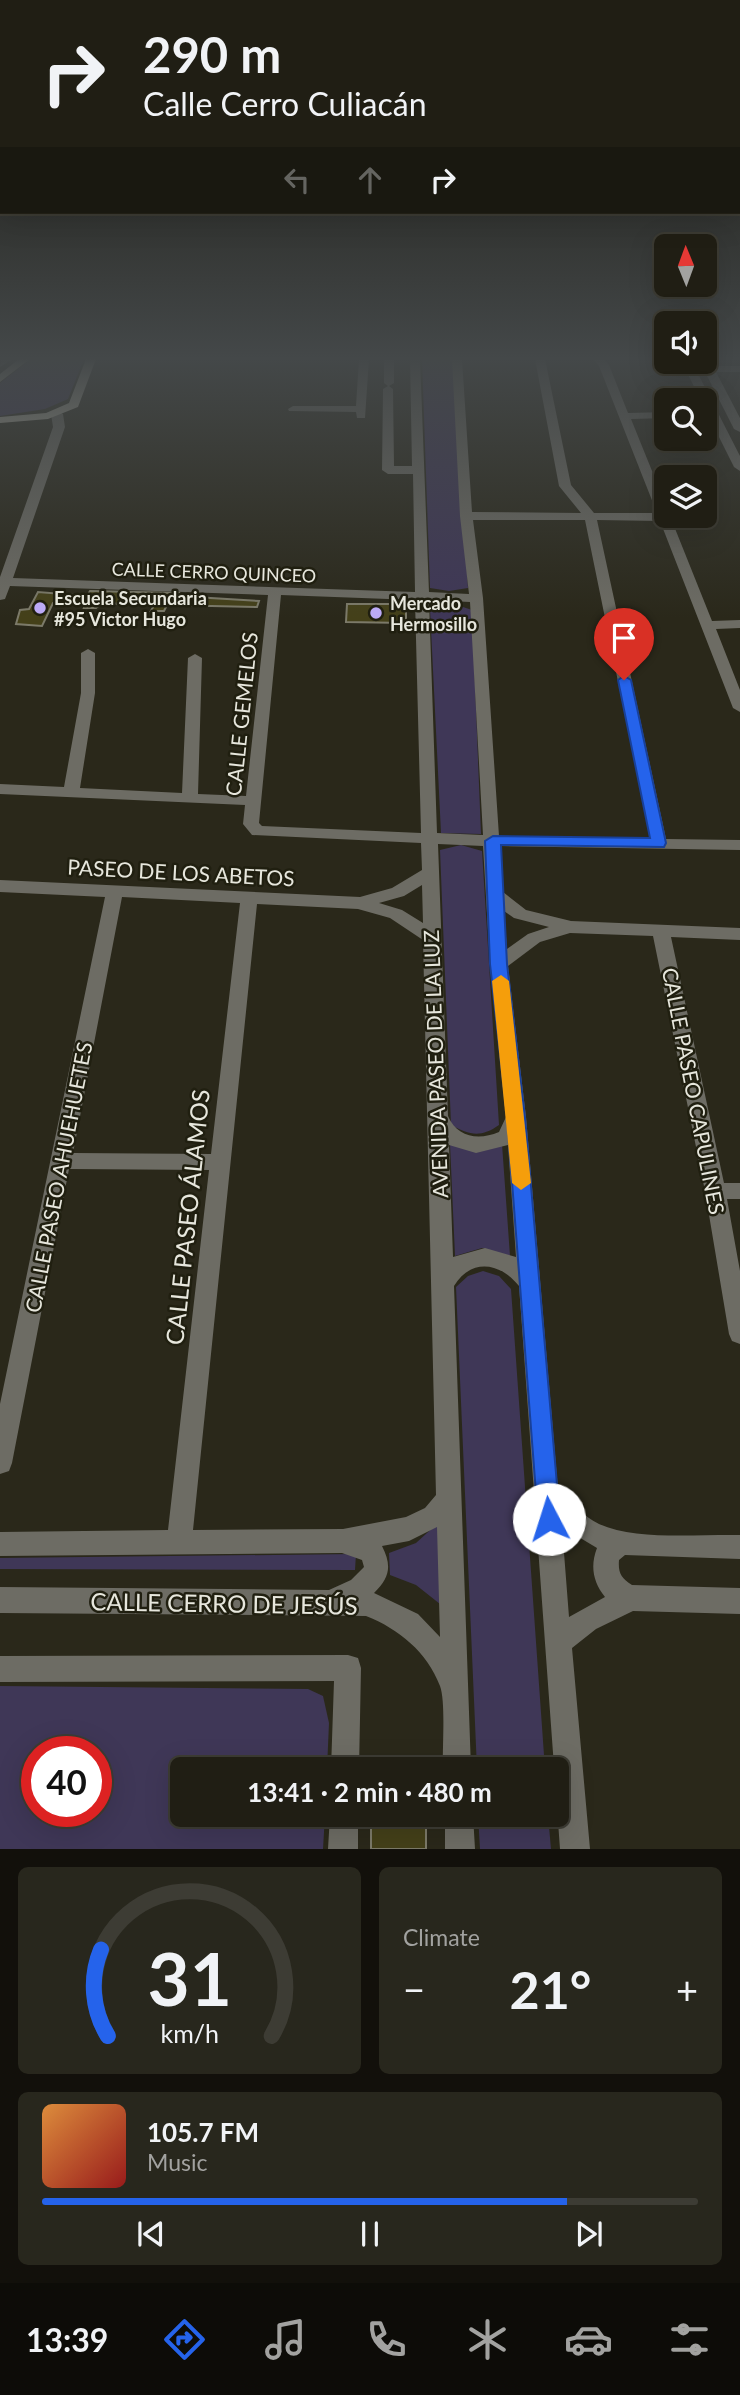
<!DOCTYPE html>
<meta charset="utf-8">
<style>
:root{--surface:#201e14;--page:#28271d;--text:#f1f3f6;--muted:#a2a2a0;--line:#3d3c34;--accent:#2563eb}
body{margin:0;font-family:Lato,sans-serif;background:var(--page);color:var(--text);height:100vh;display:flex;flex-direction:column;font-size:26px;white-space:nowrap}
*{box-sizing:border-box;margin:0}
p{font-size:23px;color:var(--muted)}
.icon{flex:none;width:38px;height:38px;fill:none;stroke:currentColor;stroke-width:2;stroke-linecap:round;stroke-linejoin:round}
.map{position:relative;height:1849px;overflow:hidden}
.side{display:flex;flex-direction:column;gap:18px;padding:18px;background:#12100b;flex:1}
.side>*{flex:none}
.top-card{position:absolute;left:0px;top:0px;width:740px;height:214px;box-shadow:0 7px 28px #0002,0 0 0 2px var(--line);background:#201e14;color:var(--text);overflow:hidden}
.needle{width:46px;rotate:359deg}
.fabs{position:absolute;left:654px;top:234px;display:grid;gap:14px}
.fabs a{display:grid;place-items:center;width:63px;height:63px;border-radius:10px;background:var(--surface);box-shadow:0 7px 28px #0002,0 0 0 2px var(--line);font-size:35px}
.speed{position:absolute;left:21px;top:1736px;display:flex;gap:14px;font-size:35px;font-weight:700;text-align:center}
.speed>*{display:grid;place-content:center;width:91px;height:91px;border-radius:50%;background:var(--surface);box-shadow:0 7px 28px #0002,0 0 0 2px var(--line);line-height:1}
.speed .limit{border:10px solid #d22;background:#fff;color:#111}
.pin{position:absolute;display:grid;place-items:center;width:60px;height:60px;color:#fff;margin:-72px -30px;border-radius:50% 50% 50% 0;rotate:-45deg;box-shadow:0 0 7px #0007}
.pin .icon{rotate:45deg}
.me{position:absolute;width:77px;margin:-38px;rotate:355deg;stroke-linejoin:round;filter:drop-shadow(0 0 5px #0008)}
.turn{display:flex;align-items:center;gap:24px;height:147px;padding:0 28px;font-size:32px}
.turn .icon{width:91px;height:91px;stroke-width:2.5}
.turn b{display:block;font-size:49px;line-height:60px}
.lanes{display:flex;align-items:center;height:66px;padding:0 28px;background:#0003;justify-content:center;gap:35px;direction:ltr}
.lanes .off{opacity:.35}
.big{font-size:52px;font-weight:700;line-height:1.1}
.side .tile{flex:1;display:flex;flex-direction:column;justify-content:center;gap:10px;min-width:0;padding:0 24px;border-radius:10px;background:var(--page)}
.side .dial{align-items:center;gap:0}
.dial svg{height:182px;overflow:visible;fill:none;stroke:var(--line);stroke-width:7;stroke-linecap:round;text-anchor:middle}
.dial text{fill:var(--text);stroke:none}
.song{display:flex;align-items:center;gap:21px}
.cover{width:84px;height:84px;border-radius:10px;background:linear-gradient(135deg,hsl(30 70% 55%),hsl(0 70% 35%))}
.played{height:7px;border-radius:4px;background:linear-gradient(90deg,var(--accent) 80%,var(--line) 80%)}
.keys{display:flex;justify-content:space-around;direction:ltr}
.heat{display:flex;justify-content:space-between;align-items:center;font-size:38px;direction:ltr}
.side .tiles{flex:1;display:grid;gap:18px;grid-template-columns:1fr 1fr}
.tile:last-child{grid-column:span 2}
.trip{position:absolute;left:170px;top:1757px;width:399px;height:70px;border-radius:10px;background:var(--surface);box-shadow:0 7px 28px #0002,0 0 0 2px var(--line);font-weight:700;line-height:70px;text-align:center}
.menu{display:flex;height:112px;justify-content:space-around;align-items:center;background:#0d0c08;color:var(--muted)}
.menu .icon{width:49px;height:49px}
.menu .on{color:var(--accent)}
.menu b{font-size:32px;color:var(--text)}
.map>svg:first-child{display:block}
</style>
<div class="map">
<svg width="740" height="1849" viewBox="0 0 740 1849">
<rect width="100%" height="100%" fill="#2a281a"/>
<path fill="#3f3757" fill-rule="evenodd" d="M31,359H84L68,399L45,409L0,416V383Z
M422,359H454L468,588L449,591L430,588Z
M451,603L472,610L481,834L441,833L430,609Z
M461,845L482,851L499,1125C481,1138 469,1135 451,1125L440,850Z
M450,1144H502L510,1256L482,1248L455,1256Z
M483,1271L499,1276L511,1289L545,1769H477L456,1287L468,1276Z
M438,1523L440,1604L416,1585L390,1575L389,1553L416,1543Z
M356,1554L355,1570L0,1569V1558Z
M0,1686L308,1689L323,1696L329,1723L327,1769H182V1815H325L323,1849H0ZM37,1752H96V1811H37Z
M478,1815H548L551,1849H480Z"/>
<path fill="#444019" stroke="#7c7a69" stroke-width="2" d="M90,591L179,593L178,596L259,601L257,607L167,605L164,611H151L154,605L102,603L96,608H84L86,604L53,603L42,626L16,624L20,610L29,609L38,592L87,596Z
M347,604H406V623L346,622Z
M425,1760V1769H371V1763Z
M371,1815H426V1849H371Z"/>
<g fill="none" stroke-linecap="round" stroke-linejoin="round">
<path fill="#6d6c64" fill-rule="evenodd" d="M13,359L0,367L1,359Z
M359,359H369L365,418H357L356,412L289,411L288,409L293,406H356Z
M384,359H394V383L389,386L393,389L394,466H412L410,359H420L429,592L469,594L460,516L452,359H462L472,512L581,513L559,486L535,359H545L571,485L594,513H657L599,366L593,359H604L609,365L628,413L667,412V418L631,419L667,508V516H670L712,621L740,620V628L716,629L740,690V712L733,708L660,521L597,520L666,839L740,840V850L500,846L503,892L526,910L571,921L740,928V940L671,937L724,1183H740V1199H727L740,1271V1344L732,1341L729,1334L705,1191L653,936L570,933L540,942L508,966L526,1117L558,1489C570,1502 583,1516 599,1524C637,1541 699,1534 740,1535V1559L625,1555L619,1560C618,1573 621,1578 632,1585L740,1588V1614L633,1611L596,1629L572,1648L590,1849H560L519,1286C500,1262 471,1258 454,1286L471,1769H443C442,1750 446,1702 440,1686C427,1652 399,1629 366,1616L0,1613V1587L329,1590L351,1580L364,1567L362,1560L342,1553L0,1556V1532L168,1530L209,1170L69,1169L12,1463L9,1471L0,1474V1404L105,897L0,892V880L360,897L392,888L422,870L421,843L252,835L243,824L245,805L0,794V784L64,787L81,693V653L88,649L95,653V693L80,788L182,793L188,658L195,654L202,658L198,794L246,796L268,595L10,586L5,599L0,600V577L53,427L51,414L57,411L63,414L65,427L13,578L415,592L413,474H388L382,470L383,389L388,386L384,383ZM473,520H585L650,838L499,836L483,598ZM281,595L415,600L421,833L262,826L259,823ZM429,600L470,602L483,835L437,833ZM438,844L483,846L490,964L506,1117L499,1132C478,1141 457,1137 448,1116ZM422,885L423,923L402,910L379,903L404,896ZM122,897L240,903L211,1154L73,1153ZM257,904L358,909L390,918L423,940L436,1495L425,1508L406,1517L343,1529L193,1530ZM504,911L514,918L549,927L528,934L507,949ZM449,1145L476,1153L508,1145L516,1257L485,1248L453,1257ZM437,1527L440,1637L418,1614L374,1593C390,1577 392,1566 382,1546L409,1541ZM562,1527L597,1548C590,1566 593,1582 605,1597L569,1617Z
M705,359H709L713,366H740V372H716L740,418V432L734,429L700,362H705Z
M682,362H692L740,456V471L734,467L705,409V401H701Z
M348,1655L358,1658L361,1668L359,1769H331L334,1681L0,1682V1656Z
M330,1815H358V1849H328Z
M445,1815H473L475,1849H445Z"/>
<path fill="#b2b0a1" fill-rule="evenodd" d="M19,359H30L0,382V374Z
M86,359H96L78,407L48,419L0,423V417L46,413L69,403Z"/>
</g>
<linearGradient id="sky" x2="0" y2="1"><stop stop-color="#17160e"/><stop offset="0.58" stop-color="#444849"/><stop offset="1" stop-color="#444849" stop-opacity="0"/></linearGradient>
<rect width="740" height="618" fill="url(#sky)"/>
<path fill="#2563eb" stroke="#184099" stroke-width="2" d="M624,676L631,680L666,843L664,847L501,845L507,964L525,1117L560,1519L557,1527L549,1530L541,1527L538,1519L507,1117L490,964L485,841L493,836L650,838L618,680Z"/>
<path fill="#f59e0b" d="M501,975L509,981L531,1183L521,1190L512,1183L492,981Z"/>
<g fill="#bcaaf6" stroke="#201f10" stroke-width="2.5">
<circle cx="40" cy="608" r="7"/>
<circle cx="376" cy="613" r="7"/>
</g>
<g text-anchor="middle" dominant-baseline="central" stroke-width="5" stroke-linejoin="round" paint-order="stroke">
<g font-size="18" fill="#e7e7dd" stroke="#201f10">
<text transform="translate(214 572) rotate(2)">CALLE CERRO QUINCEO</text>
</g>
<g font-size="18" font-weight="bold" fill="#e7e7dd" stroke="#201f10" text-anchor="start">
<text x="54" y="598">Escuela Secundaria<tspan x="54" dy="21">#95 Victor Hugo</tspan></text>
<text x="390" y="603">Mercado<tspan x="390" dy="21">Hermosillo</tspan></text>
</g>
<g font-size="21" fill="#e7e7dd" stroke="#201f10">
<text transform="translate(241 714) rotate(-84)">CALLE GEMELOS</text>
<text transform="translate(181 872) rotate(3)">PASEO DE LOS ABETOS</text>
<text transform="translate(435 1064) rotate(-92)">AVENIDA PASEO DE LA LUZ</text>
<text transform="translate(694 1091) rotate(79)">CALLE PASEO CAPULINES</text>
<text transform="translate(58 1177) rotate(-79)">CALLE PASEO AHUEHUETES</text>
</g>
<g font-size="24" fill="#e7e7dd" stroke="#201f10">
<text transform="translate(187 1217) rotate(-84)">CALLE PASEO ÁLAMOS</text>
<text transform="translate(224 1603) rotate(1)">CALLE CERRO DE JESÚS</text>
</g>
</g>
</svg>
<div class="fabs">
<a><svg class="needle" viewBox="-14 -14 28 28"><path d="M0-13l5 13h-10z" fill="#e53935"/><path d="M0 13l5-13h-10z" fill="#a2a2a0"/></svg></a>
<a><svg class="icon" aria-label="sound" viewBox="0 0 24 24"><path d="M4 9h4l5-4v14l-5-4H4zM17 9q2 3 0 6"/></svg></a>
<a><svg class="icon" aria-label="search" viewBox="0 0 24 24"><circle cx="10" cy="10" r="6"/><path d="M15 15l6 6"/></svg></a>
<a><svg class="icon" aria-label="layers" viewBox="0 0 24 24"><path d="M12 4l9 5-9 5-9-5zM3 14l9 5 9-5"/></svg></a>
</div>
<div class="speed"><div class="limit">40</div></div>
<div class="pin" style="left:624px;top:680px;background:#d93025"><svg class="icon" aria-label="arrive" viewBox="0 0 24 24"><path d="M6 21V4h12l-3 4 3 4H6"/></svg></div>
<svg class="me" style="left:549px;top:1519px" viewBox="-20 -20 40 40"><circle r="19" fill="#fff"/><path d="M0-13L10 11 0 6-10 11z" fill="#2563eb"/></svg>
<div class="trip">13:41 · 2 min · 480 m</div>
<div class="top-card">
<div class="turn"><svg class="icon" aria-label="right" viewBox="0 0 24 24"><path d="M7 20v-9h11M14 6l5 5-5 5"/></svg><div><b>290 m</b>Calle Cerro Culiacán</div></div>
<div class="lanes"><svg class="icon off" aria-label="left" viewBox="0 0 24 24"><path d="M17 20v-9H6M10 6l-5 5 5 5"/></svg><svg class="icon off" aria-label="ahead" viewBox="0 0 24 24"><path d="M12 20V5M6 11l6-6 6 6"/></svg><svg class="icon" aria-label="right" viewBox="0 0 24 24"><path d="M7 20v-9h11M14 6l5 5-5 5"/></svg></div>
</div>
</div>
<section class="side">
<div class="tiles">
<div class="tile dial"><svg viewBox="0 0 100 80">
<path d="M14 69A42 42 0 1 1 86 69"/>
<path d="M14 69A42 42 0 0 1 11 31" stroke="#2563eb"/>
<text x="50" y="56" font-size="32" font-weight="700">31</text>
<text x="50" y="72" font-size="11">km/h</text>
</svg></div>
<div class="tile"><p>Climate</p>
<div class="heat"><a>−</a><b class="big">21°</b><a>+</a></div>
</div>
<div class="tile">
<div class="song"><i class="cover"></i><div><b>105.7 FM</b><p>Music</p></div></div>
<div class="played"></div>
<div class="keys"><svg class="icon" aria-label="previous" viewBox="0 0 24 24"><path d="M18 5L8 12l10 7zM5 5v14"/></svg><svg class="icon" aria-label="pause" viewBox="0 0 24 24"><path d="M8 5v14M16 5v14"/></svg><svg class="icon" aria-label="next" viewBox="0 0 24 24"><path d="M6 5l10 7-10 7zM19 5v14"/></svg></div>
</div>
</div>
</section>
<nav class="menu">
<b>13:39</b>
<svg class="icon on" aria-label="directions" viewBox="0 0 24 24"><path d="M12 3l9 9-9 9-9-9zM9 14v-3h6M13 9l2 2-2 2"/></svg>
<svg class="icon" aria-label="music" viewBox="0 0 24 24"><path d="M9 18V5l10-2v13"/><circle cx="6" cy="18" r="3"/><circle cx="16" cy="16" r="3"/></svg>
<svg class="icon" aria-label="phone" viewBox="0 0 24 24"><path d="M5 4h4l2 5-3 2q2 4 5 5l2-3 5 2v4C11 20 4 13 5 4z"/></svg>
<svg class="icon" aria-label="climate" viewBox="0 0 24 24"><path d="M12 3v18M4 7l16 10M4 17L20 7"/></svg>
<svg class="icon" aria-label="car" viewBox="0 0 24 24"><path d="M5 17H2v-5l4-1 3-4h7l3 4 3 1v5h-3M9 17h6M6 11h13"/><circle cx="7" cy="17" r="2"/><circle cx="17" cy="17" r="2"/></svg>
<svg class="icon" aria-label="filters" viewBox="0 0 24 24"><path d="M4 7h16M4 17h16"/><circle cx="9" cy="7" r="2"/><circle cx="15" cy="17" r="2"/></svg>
</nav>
